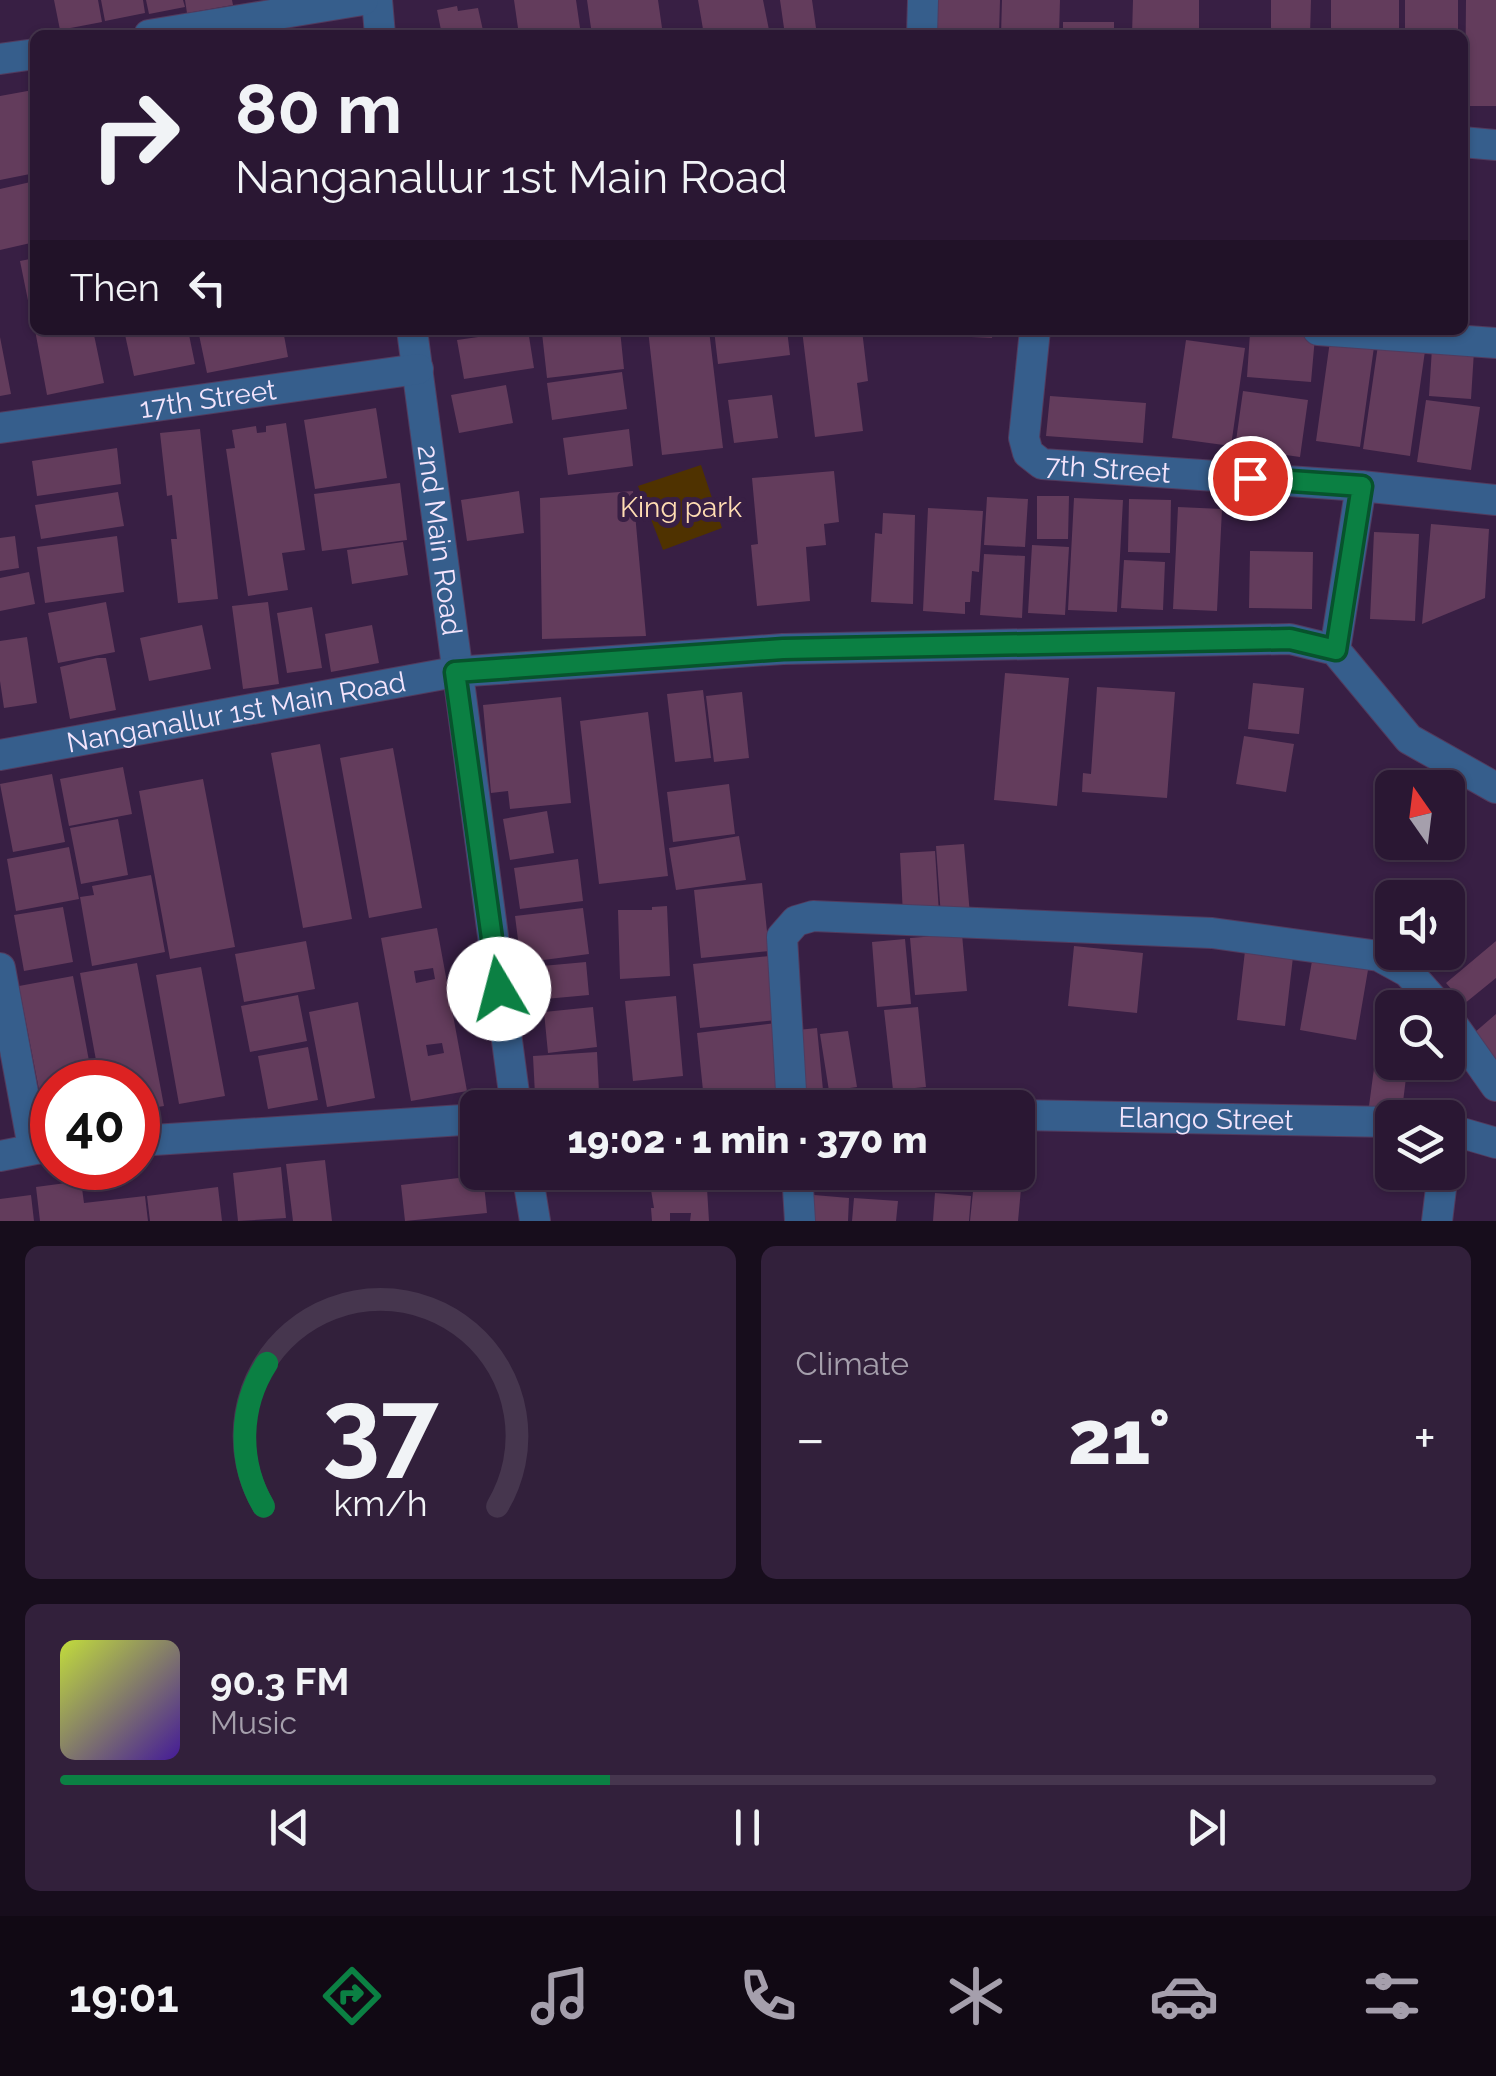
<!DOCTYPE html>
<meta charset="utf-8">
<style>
:root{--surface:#2a1733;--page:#32203b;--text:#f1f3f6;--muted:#a59fac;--line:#46364e;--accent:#0b8043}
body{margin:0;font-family:Raleway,sans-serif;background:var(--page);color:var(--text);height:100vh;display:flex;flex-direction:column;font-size:38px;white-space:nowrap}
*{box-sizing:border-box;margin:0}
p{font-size:32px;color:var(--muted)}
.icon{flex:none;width:55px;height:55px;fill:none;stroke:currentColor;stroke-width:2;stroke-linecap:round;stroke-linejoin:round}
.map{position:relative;height:1221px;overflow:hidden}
.side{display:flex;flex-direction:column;gap:25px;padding:25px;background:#170d1c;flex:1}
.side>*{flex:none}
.guide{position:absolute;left:30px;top:30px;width:1438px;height:305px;border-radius:15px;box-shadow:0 2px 8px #0004,0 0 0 2px var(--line);background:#2a1733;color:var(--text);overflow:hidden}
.needle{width:65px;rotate:346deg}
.controls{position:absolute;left:1375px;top:770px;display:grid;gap:20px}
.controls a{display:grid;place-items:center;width:90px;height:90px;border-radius:15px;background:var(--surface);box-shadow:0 2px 8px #0004,0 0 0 2px var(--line);font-size:50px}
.speed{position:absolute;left:30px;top:1060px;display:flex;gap:20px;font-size:50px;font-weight:700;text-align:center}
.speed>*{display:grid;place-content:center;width:130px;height:130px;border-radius:50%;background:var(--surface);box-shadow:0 2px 8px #0004,0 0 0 2px var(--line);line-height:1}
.speed .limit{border:15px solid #d22;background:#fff;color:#111}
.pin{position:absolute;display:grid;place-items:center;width:85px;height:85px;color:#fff;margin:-42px;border:5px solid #fff;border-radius:50%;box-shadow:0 2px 10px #0007}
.me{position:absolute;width:110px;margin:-55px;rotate:352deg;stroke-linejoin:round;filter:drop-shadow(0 0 8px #0008)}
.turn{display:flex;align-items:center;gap:35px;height:210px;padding:0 40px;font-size:45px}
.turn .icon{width:130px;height:130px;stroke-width:2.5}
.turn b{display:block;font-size:70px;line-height:85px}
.then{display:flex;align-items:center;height:95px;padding:0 40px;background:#0003;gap:20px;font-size:38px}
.big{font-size:75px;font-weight:800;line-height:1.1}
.side .card{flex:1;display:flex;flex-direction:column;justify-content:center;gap:15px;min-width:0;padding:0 35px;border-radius:15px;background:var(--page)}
.side .dial{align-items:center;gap:0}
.dial svg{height:260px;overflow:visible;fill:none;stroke:var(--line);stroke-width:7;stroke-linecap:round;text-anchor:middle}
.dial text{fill:var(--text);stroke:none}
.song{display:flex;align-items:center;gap:30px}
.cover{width:120px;height:120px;border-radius:15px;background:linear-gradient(135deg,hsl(70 70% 55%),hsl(260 70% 35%))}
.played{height:10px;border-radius:5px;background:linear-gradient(90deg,var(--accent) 40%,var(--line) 40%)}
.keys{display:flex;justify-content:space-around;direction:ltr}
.heat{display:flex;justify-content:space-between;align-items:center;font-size:55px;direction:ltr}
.side .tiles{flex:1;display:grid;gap:25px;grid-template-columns:1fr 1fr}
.card:last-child{grid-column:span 2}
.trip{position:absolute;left:460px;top:1090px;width:575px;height:100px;border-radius:15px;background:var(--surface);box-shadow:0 2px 8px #0004,0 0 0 2px var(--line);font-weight:800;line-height:100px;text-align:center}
.menu{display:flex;height:160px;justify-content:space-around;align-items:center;background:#110914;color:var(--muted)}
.menu .icon{width:70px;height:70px}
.menu .current{color:var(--accent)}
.menu b{font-size:45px;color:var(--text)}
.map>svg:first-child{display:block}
</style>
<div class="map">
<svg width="1496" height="1221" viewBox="0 0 1496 1221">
<rect width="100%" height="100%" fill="#381f44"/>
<path fill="#4f3200" d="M701,465L722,528L663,550L638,486Z"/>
<path fill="#633c5c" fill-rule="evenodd" d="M54,0H98L102,22L60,30Z
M101,0H143L145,13L105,21Z
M146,0H183L185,7L149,14Z
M185,0H232L233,5L187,13Z
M514,0H576L581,35H519Z
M587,0H658L663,35H592Z
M698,0H763L770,35H704Z
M780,0H812L817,35H785Z
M936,0H1000L999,35H935Z
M1002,0H1060L1059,35H1001Z
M1133,0H1199V35H1132Z
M1271,0H1311L1310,35H1271Z
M1331,0H1399V35H1331Z
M1405,0H1458V35H1405Z
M1466,0H1496V106H1465Z
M457,6L458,11L478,8L484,35H442L437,10Z
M1063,22H1114V35H1063Z
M33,90L35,173L0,180V96Z
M35,181V242L0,250V189Z
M35,258V325H33L20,261Z
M35,330H93L104,383L47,395Z
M124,330H188L195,364L134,376Z
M198,330H283L288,357L207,373Z
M528,330L534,368L464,379L457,340Z
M568,330H620L624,369L547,378L542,333Z
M648,330H709L723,448L662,455Z
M714,330H787L790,355L718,364Z
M802,330H862L868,381L857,383L863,431L815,437Z
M887,330H993L992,338L887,333Z
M1082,330H1127V335L1082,333Z
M1250,333L1315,337L1311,382L1247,377Z
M0,337L11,394L0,396Z
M1186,340L1245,348L1231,446L1172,438Z
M1330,341L1374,347L1360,447L1316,441Z
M1378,345L1425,351L1410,456L1363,449Z
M1432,348L1474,351L1471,399L1429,396Z
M622,372L627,409L552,420L547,383Z
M506,385L513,423L459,433L451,395Z
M1243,391L1308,400L1300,457L1235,448Z
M772,395L778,438L734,443L728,400Z
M1050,396L1146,403L1143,443L1046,436Z
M1426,400L1480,407L1471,470L1417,462Z
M376,408L387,478L315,489L304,420Z
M286,423L305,550L282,553L288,590L248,596L226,449L235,448L232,430L256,426L257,433L266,432V426Z
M200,429L218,599L178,603L171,539H177L172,495L167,496L160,433Z
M629,429L633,466L568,475L563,438Z
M117,448L121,484L37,496L32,461Z
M834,471L839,522L824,524L826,545L806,547L810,601L757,606L751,545L758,544L752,478Z
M400,483L407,540L322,551L314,494Z
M519,491L524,533L467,541L461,500Z
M633,491L646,636L542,639L540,498Z
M118,492L124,526L41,539L35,505Z
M1037,496H1069L1068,539H1037Z
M987,497L1028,499L1025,547L984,545Z
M1074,498L1123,500L1117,612L1068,610Z
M1129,499L1171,500L1170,553L1128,552Z
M1178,507L1222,509L1217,611L1173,609Z
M928,508L983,511L979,572L972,571L970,602H965V614L923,611Z
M883,513L915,515L913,604L871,602L875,533L882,534Z
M1431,524L1489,529L1485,598L1422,624Z
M1374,532L1419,534L1415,621L1370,619Z
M15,536L19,568L0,571V538Z
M117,536L124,592L45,603L37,547Z
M403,542L408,575L352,584L347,550Z
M1032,545L1069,547L1065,615L1028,613Z
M1250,551L1313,552L1312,609L1249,608Z
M984,554L1025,556L1022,618L980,615Z
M1124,560L1165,562L1163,610L1121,608Z
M29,572L35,604L0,611V578Z
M106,602L115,652L58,663L48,613Z
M268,602L279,684L243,689L232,606Z
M312,607L322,668L287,673L277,613Z
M202,625L211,669L149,681L140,638Z
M372,625L379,663L331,672L325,634Z
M27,637L37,703L4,708L0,681V641Z
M97,658H106L116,710L70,719L60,667Z
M1005,673L1069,678L1057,806L994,800Z
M1253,683L1304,688L1299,734L1248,729Z
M1097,687L1175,692L1167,798L1082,792L1083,773L1091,774Z
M703,690L711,758L675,762L667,694Z
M742,692L749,758L714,762L706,696Z
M561,697L571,803L510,809L508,791L491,793L483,705Z
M648,712L668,876L599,884L580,721Z
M1244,736L1294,744L1286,792L1236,784Z
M320,744L352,919L303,928L271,753Z
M393,748L422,908L369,918L340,758Z
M123,767L132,814L69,826L60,779Z
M52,774L65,842L13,852L0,784Z
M203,779L235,947L170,959L139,791Z
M729,784L735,834L673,842L667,792Z
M547,811L554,853L510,860L503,819Z
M118,819L128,875L81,884L70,828Z
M739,836L746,880L676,890L669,848Z
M964,844L970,915L941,917L936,846Z
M69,847L79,899L16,911L7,859Z
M935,851L939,913L903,916L900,853Z
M578,859L583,901L520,909L514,868Z
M151,875L165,952L92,966L80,897L94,895L92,886Z
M762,883L769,951L701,958L694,890Z
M667,906L670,976L620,979L618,910H652V907Z
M63,907L73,962L24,971L14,915Z
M583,908L589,954L521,963L515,916Z
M437,928L467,1091L411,1101L381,938ZM433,968L435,979L416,983L414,971ZM442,1043L444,1053L428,1056L426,1045Z
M962,934L967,991L915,995L910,938Z
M905,939L911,1004L877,1007L872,942Z
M306,941L315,989L244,1002L235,954Z
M1496,941V978L1464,1004L1446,983Z
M1074,946L1143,953L1137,1013L1068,1006Z
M1245,951L1293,957L1285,1026L1237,1020Z
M770,956L776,1020L700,1028L693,964Z
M1312,961L1368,970L1356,1040L1300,1030Z
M586,962L589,995L545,999L542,966Z
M137,963L164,1106L138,1110V1082H100L80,973Z
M201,967L225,1096L179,1104L156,975Z
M73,976L93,1082H52V1120L45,1121L19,986Z
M298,995L307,1041L250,1052L241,1006Z
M676,996L683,1076L633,1081L625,1001Z
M358,1002L375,1098L327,1107L309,1012Z
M593,1007L597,1047L548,1053L544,1012Z
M918,1007L926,1087L893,1090L884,1010Z
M1496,1014V1059L1474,1033Z
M776,1023L784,1091L704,1100L697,1033Z
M817,1028L823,1090L794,1093L788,1031Z
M848,1031L857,1087L829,1091L820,1034Z
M1378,1038L1392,1040V1062H1408L1402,1110L1369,1106Z
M308,1047L318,1100L268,1109L258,1056Z
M597,1052L599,1092L535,1095L533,1056Z
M1018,1146H1025L1018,1221H970L975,1172H1018Z
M325,1160L332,1221H293L286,1164Z
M281,1167L286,1218L238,1221L233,1173Z
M648,1172H706L709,1221H690L691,1213H670V1221H652L651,1208H654Z
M898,1172H928L927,1186L898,1184Z
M933,1172H962L961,1191L932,1189Z
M483,1175L487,1213L405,1221L401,1185Z
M81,1181L84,1203L145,1196L148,1221H40L36,1187Z
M218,1187L222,1221H150L147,1196Z
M935,1193L971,1196L969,1221H933Z
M31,1195L34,1221H0V1199Z
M814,1195L849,1198L848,1221H812Z
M854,1198L898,1201L896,1221H852Z"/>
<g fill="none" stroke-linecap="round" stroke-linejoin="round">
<g stroke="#523b5e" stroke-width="32">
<g id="minor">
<path d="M377,0L380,35"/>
<path d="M149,35L363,0"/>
<path d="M922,35L923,0"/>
<path d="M0,59L35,54"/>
<path d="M1462,142L1496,145"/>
<path id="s1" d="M412,330L516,1108"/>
<path id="s2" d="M1035,330L1024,438L1028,453L1042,464L1361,486L1496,500"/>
<path d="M1318,330L1496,343"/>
<path id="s3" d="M0,428L418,369"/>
<path d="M1335,650L1361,486"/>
<path id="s4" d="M0,755L455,672L783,649L1290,639L1335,650L1409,739L1496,788"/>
<path d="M0,968L33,1147"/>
<path d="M1448,1018L1496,1086"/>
<path d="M792,1108L782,937L796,921L813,916L1212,933L1379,956L1408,972L1440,1008"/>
<path id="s5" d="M1018,1115L1392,1122"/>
<path d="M1448,1129L1496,1143"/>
<path d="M138,1141L478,1119"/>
<path d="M0,1156L51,1146"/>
<path d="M527,1172L535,1221"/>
<path d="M797,1172L800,1221"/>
<path d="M1437,1221L1443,1172"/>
</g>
</g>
<use href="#minor" stroke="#365e8c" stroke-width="30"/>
</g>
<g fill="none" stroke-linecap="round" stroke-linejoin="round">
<g stroke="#07532c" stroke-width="25">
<path id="route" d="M499,989L455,672L783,649L1290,639L1336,650L1362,486L1250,478"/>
</g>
<use href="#route" stroke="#0b8043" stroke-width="18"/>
</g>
<g text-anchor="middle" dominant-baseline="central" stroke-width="10" stroke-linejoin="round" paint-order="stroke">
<g font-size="28" fill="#f3e4fc" stroke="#381f44">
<text stroke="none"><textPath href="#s3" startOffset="210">17th Street</textPath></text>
<text stroke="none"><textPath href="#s2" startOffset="208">7th Street</textPath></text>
<text stroke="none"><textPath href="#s1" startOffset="212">2nd Main Road</textPath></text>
<text stroke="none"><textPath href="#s4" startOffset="240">Nanganallur 1st Main Road</textPath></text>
<text stroke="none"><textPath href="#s5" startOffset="188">Elango Street</textPath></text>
</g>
<g font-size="28" fill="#ffddb3" stroke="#381f44">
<text x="681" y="507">King park</text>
</g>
</g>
</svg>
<div class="controls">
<a><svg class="needle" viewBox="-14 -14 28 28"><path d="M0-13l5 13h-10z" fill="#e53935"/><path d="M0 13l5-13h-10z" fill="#a59fac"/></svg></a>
<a><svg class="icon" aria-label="sound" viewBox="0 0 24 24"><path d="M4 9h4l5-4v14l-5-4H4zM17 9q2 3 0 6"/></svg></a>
<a><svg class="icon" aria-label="search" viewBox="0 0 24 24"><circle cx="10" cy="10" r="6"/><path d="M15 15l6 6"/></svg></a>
<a><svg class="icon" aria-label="layers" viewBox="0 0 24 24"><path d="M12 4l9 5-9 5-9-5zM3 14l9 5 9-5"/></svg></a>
</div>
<div class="speed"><div class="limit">40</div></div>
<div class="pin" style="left:1250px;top:478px;background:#d93025"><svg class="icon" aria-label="arrive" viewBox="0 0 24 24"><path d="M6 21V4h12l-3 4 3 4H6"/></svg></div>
<svg class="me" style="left:499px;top:989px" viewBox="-20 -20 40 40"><circle r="19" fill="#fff"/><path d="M0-13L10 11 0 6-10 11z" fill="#0b8043"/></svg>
<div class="trip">19:02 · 1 min · 370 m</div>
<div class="guide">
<div class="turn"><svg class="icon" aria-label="right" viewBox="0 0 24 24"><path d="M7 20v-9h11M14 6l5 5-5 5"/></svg><div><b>80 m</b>Nanganallur 1st Main Road</div></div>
<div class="then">Then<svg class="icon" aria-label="left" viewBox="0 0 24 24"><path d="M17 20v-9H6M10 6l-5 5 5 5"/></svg></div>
</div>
</div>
<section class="side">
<div class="tiles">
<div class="card dial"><svg viewBox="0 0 100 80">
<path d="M14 69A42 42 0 1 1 86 69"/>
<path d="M14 69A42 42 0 0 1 15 25" stroke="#0b8043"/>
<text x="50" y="56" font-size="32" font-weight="700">37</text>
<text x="50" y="72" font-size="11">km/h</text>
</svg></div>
<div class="card"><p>Climate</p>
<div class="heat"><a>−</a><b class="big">21°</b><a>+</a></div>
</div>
<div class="card">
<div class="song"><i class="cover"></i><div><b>90.3 FM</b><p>Music</p></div></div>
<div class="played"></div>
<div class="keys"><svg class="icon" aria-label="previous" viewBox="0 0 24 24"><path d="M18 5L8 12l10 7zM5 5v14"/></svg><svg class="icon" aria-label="pause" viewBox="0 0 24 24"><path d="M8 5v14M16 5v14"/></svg><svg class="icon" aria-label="next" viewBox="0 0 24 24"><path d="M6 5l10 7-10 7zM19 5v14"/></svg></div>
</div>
</div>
</section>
<nav class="menu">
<b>19:01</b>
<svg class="icon current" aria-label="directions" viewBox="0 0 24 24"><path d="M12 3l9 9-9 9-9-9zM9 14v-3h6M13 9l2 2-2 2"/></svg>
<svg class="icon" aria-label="music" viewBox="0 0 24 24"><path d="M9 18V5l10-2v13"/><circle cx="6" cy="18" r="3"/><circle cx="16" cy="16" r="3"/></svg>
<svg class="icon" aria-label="phone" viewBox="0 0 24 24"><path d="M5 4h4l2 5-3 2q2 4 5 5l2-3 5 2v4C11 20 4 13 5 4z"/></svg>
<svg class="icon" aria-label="climate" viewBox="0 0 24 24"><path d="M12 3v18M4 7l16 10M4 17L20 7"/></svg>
<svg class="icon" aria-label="car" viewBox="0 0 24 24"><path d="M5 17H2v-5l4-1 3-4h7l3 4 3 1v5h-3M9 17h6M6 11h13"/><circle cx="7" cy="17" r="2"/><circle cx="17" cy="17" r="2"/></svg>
<svg class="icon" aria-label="filters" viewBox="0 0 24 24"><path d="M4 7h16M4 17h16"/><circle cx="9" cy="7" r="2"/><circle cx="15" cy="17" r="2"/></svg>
</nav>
